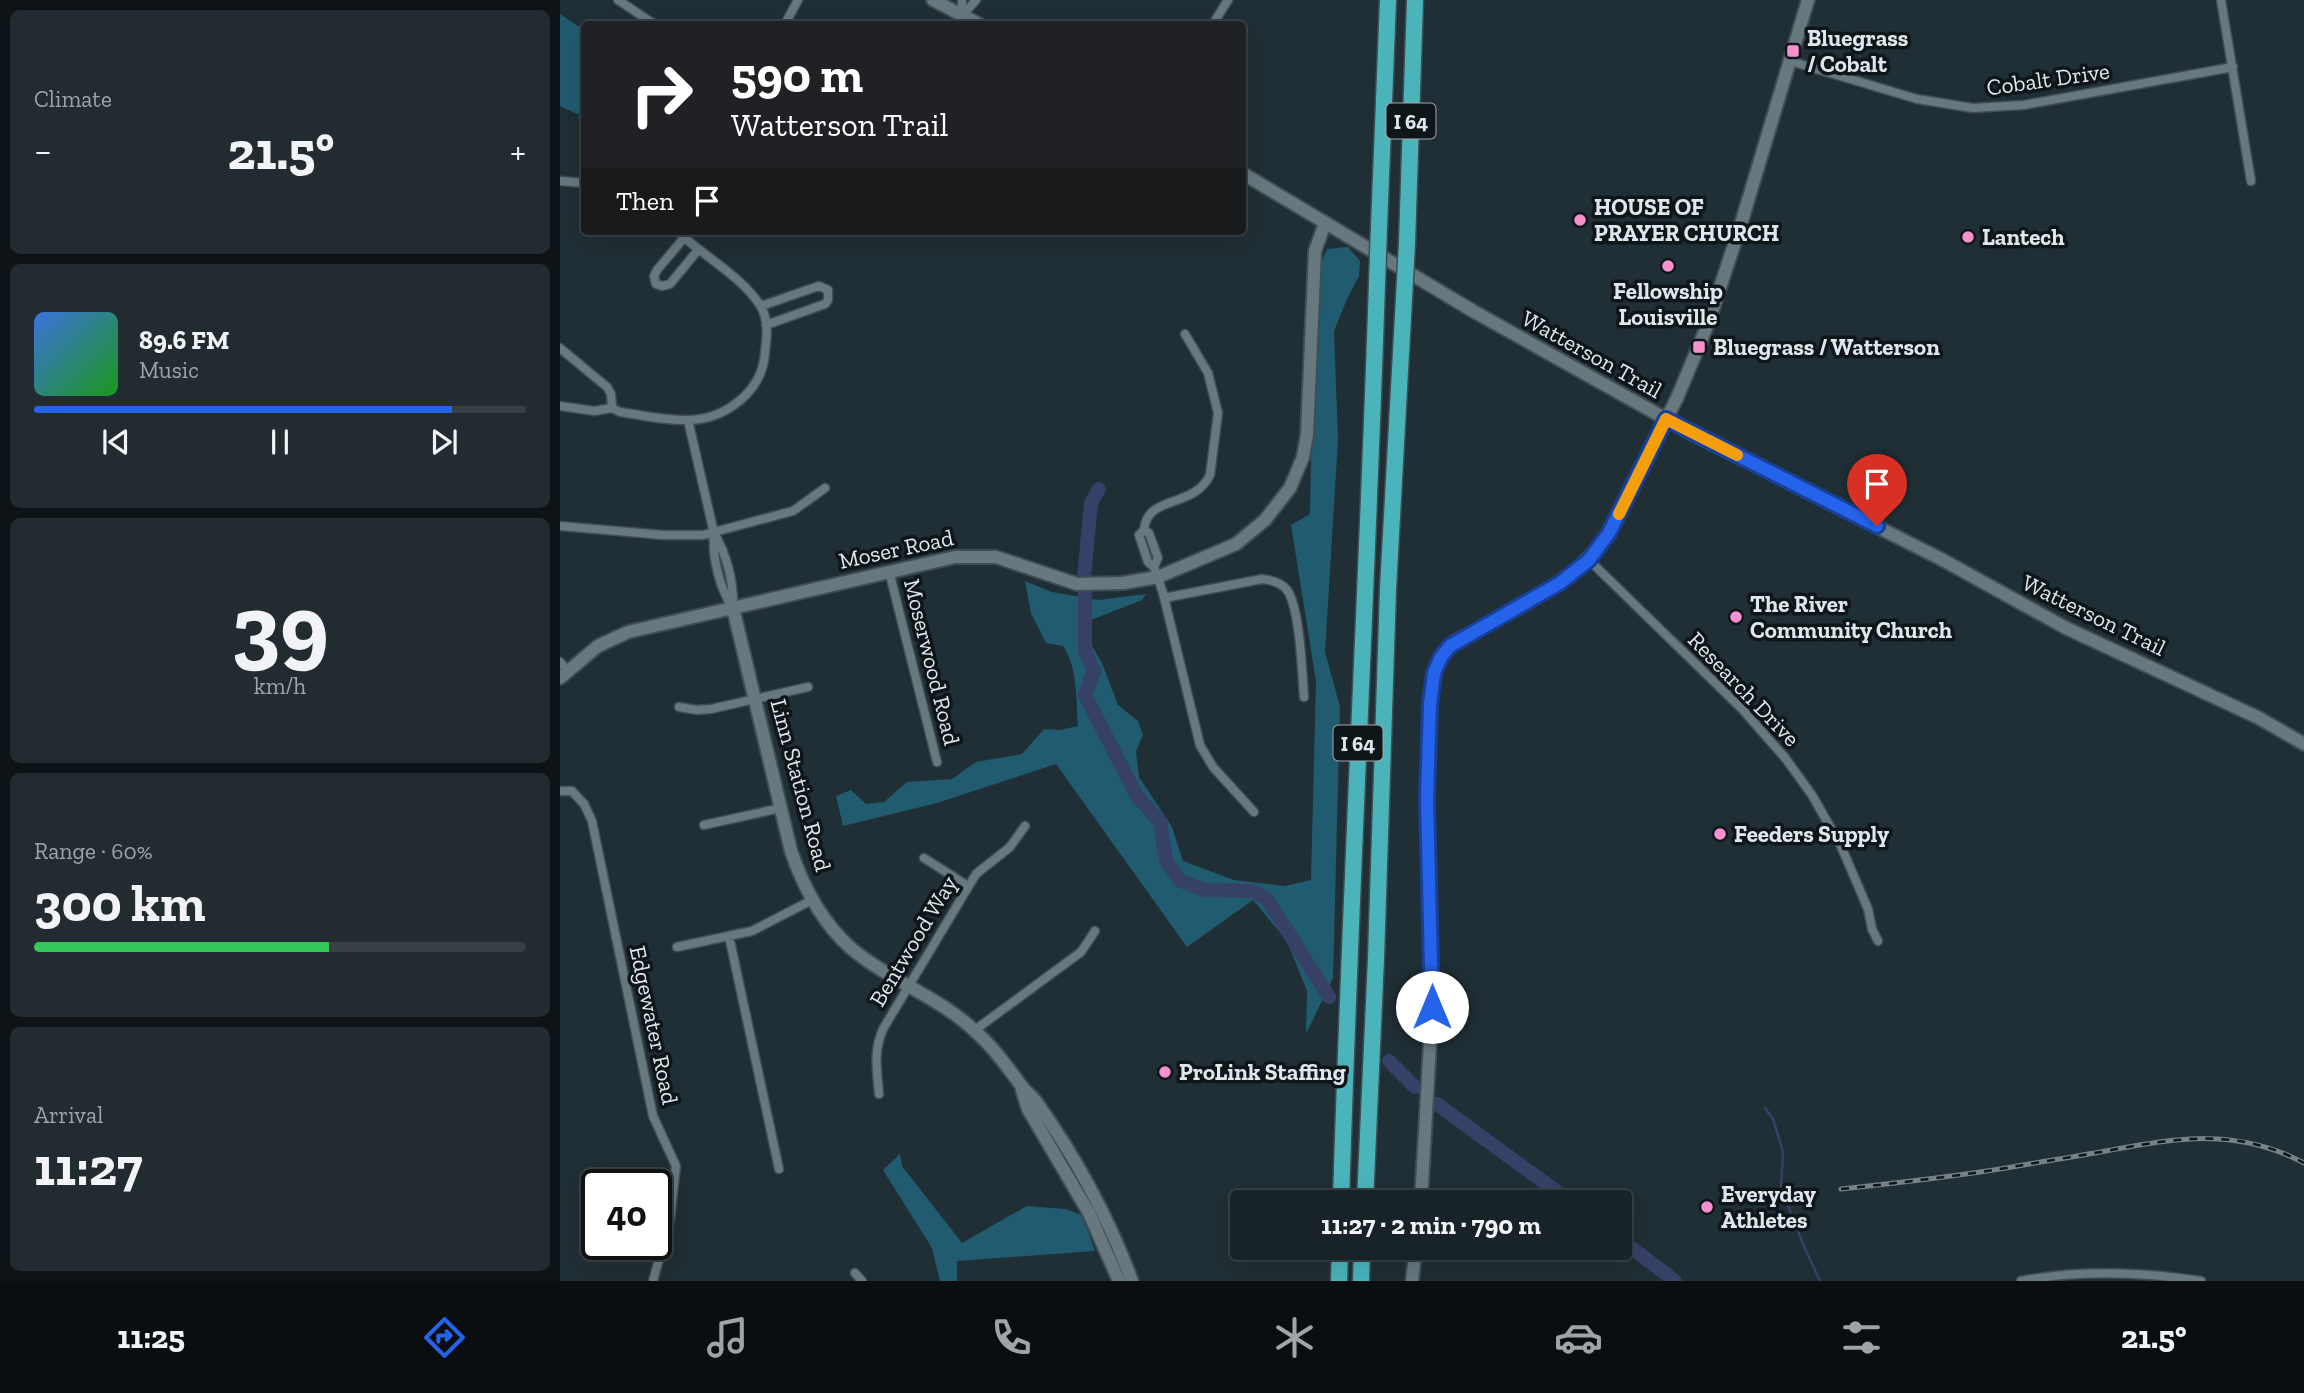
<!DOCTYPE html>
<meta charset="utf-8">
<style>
:root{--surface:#182328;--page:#212b30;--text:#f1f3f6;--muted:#9fa4a8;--line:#364045;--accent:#2563eb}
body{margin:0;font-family:"Zilla Slab",serif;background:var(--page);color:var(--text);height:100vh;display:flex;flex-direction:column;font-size:26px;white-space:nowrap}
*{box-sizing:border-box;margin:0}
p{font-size:23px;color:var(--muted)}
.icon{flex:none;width:38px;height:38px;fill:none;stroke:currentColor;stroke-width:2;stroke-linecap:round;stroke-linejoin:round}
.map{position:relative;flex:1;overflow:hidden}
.panel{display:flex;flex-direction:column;gap:10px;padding:10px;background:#0d1316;width:560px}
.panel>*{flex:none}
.top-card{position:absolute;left:21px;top:21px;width:665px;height:214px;border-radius:7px;box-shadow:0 7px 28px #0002,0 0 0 2px var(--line);background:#202124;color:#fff;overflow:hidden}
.speed{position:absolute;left:21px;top:1169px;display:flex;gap:14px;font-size:35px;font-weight:700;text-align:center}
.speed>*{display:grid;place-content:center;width:91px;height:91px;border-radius:50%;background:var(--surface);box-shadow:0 7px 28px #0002,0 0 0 2px var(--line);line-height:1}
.speed .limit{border:4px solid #111;border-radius:10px;background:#fff;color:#111}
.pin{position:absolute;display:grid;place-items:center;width:60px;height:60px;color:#fff;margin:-72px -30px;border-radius:50% 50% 50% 0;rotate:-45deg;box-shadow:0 0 7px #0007}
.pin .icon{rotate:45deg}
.me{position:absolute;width:77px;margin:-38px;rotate:0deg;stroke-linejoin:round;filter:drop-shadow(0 0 5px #0008)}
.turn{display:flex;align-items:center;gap:24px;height:147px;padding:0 35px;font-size:32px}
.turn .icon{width:91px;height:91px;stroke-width:2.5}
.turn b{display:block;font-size:49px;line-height:60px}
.then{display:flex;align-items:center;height:66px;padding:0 35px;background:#0003;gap:14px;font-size:26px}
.big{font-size:52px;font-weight:700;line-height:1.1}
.panel .tile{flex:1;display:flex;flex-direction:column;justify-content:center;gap:10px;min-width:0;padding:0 24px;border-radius:10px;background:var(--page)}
.panel .dial{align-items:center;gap:0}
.dial b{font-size:91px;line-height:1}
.song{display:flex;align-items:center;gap:21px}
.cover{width:84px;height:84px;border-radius:10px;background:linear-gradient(135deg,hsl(220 70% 55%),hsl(120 70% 35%))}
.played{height:7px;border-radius:4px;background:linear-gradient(90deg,var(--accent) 85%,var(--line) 85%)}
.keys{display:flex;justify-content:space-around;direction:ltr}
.heat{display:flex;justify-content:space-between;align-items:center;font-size:38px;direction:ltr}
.charge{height:10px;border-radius:5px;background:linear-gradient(90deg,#34c759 60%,var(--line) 0)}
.trip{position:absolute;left:670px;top:1190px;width:402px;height:70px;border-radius:7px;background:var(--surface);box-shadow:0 7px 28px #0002,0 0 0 2px var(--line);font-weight:700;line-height:70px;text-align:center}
.tabs{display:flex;height:112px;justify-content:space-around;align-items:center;background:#0a0e10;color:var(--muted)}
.tabs .icon{width:49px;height:49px}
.tabs .on{color:var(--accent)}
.tabs b{font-size:32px;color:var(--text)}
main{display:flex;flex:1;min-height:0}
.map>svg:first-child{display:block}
</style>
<main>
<section class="panel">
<div class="tile"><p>Climate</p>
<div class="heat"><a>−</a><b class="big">21.5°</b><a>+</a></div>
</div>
<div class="tile">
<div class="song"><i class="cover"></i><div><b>89.6 FM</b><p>Music</p></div></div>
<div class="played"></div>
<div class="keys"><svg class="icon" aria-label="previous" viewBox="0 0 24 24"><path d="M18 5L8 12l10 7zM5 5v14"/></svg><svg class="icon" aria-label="pause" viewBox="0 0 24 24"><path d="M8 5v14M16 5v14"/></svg><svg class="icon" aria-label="next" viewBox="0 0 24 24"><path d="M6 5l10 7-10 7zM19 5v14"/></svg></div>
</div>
<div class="tile dial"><b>39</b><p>km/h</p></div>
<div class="tile"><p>Range · 60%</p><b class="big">300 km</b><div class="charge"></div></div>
<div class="tile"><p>Arrival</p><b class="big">11:27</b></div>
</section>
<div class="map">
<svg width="1744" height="1281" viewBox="0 0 1744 1281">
<rect width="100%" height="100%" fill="#202f35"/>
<path fill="#215b70" d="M0,14L24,30V117L0,106Z
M788,247L800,261L799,276L787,299L774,331L778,440L765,652L780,707L773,978L746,1034L747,991L727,941L693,900L627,947L496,764L377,803L283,826L276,796L291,790L306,804L324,802L347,782L392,779L416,762L462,754L484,729L500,730L518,726C516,700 518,668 503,646L486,643L471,613L465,581L492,592L539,600L586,594L582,600L531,620L529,641L542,663L558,705L578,721L583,735L576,751L579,777L612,827L623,861L674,880L725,886L751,880L756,681L731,525L750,514L751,456L762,261L767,249Z
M340,1154L342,1166L402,1243L467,1206L506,1209L522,1215L535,1251L397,1261V1281H380L372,1248L323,1170Z"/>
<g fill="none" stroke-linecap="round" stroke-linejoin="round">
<path stroke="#374067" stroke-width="2.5" d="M1205,1108L1213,1119L1223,1152L1221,1188L1243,1244L1260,1281"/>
<path stroke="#374067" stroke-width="14" d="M524,577L531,503L539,489
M525,591V651L534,671L525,695L577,796L600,822L606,860L619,880L644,890L693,891L707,899L769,997
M829,1061L855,1087
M877,1104L1011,1202
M1060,1239L1115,1281"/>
<g stroke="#404d53" stroke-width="11">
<path id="street" d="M58,0L94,24
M1661,0L1691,181
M402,16L416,0
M402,16V0
M225,24L238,0
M653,24L668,0
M1230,61L1357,99L1413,108L1464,105L1673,67
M1,181L24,183
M124,238L97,270L94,276L96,284L102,286L110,284L138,250
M201,306L253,288L259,286L268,290V300L265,304L206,325
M625,334L648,373L658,413L650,475C634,509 587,494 584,530L579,535L588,562L594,567L603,593L640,745L653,767L694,812
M0,348L47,387L51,394L52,408L60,412C82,415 106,421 129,420C166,419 203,391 205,352C207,337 209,319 200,305C180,275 143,256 117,231
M0,406L34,411L52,408
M128,420L154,533C167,555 174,583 173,608
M0,526L103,535H143L233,511L265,488
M584,530L589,533L598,558L594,567
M154,533C152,557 159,586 172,607
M1029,560L1183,710L1226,759L1252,795L1281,846L1308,909L1312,929L1318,941
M329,571L377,762
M604,598L702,579C711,580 721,582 727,590C740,608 742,672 744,697
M0,662L8,671
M119,707L137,710L151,709L248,687
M0,791H12L24,804L32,821L93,1116L116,1166L110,1219L93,1281
M144,825L221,808
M364,858L408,886
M169,936L219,1169
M117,947L192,931L252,900
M415,1030L521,952L535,931
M319,1094C317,1070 313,1052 323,1029L416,874L450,847L465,826
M295,1273L302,1281
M1461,1281C1521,1269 1581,1272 1641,1281"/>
</g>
<g stroke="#404d53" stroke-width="16">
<path id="secondary" d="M373,0L419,24
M682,173L913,311L1131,433L1381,559L1506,628L1699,718L1744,744
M173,608L231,851C244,889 262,923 292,949C330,981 379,997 415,1031C433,1047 446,1065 460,1084C465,1091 472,1096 477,1103C516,1158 549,1219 572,1281
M0,678L38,646L68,632L395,557H436L517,584L563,583L598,577L676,544L705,520L730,488L743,457L747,435L755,251L765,223
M462,1090L468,1109L529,1213L559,1281
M861,1202L872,1007L867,799L870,699L877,664L885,652L896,641C949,611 1015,585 1049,533L1117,398L1148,324L1181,224L1248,0
M852,1281L856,1248"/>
</g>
<g stroke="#404d53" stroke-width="19">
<path id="highway" d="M819,227L828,0
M847,243L855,0
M781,1202C790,896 807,590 817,283
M805,1202L816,958L828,589L844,298
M779,1281L780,1248
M801,1281L802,1248"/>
</g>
<use href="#street" stroke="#67787f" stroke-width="8"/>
<use href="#secondary" stroke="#67787f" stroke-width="12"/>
<use href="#highway" stroke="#4bb4bb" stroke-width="16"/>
<g stroke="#768287" stroke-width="5">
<path id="rail" d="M1281,1189C1337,1183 1391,1177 1446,1168C1479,1162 1513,1157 1546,1151C1617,1138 1677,1127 1744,1163"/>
</g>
<use href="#rail" stroke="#0f1619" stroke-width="2.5" stroke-dasharray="8" stroke-linecap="butt"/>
<g stroke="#404d53" stroke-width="19" stroke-linecap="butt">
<path id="highway-bridge" d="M817,283L819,227
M844,298L847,243"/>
</g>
<use href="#highway-bridge" stroke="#4bb4bb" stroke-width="16"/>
</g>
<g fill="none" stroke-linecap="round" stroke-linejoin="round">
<g stroke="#184099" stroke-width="18">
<path id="route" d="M872,1007L867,799L870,705L874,673L881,657L890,646L1000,583L1029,560L1049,533L1106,419L1317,526"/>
</g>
<use href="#route" stroke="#2563eb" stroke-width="12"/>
<path stroke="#f59e0b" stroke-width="12" d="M1059,514L1106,419L1177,455"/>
</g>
<g fill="#f790cd" stroke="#0f1619" stroke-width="2.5">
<rect x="1226" y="44" width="14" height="14" rx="3.5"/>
<circle cx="1020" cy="220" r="7"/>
<circle cx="1408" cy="237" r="7"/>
<circle cx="1108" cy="266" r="7"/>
<rect x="1132" y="340" width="14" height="14" rx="3.5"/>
<circle cx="1176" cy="617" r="7"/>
<circle cx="1160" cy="834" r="7"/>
<circle cx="605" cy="1072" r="7"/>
<circle cx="1147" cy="1207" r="7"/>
</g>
<g text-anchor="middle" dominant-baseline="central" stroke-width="7" stroke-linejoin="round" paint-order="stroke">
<g fill="#0f1619" stroke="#a0a8ac" stroke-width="2">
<rect x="826.5" y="103.5" width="49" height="35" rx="5"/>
<rect x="773.5" y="725.5" width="49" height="35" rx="5"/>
</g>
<g font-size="21" font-weight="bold" fill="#dee7eb">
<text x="851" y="121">I 64</text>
<text x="798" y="743">I 64</text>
</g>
<g font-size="23" font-weight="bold" fill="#dee7eb" stroke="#0f1619" text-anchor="start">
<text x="1247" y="38">Bluegrass<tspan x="1247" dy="26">/ Cobalt</tspan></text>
<text x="1034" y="207">HOUSE OF<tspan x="1034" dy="26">PRAYER CHURCH</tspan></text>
<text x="1422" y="237">Lantech</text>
<text x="1108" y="291" text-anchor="middle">Fellowship<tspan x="1108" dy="26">Louisville</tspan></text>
<text x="1153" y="347">Bluegrass / Watterson</text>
<text x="1190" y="604">The River<tspan x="1190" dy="26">Community Church</tspan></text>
<text x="1174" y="834">Feeders Supply</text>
<text x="619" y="1072">ProLink Staffing</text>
<text x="1161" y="1194">Everyday<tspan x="1161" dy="26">Athletes</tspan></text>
</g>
<g font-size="23" fill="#dee7eb" stroke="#0f1619">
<text transform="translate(1488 79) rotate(-8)">Cobalt Drive</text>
<text transform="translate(1032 354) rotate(29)">Watterson Trail</text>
<text transform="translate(336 549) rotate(-12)">Moser Road</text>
<text transform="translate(1534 615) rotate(26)">Watterson Trail</text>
<text transform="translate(372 662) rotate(76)">Moserwood Road</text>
<text transform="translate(1184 689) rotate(46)">Research Drive</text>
<text transform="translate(241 785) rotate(75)">Linn Station Road</text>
<text transform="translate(353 941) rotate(-59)">Bentwood Way</text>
<text transform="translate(94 1025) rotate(78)">Edgewater Road</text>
</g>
</g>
</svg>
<div class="speed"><div class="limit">40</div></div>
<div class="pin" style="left:1317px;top:526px;background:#d93025"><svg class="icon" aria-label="arrive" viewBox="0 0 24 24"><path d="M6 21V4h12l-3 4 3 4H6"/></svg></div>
<svg class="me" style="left:872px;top:1007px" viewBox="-20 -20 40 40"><circle r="19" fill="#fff"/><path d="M0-13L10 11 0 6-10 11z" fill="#2563eb"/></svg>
<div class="trip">11:27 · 2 min · 790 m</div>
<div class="top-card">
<div class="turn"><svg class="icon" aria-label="right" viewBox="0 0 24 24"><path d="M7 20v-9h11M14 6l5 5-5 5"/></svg><div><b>590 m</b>Watterson Trail</div></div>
<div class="then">Then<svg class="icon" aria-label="arrive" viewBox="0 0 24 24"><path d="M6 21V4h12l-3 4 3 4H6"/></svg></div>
</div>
</div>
</main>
<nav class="tabs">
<b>11:25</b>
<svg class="icon on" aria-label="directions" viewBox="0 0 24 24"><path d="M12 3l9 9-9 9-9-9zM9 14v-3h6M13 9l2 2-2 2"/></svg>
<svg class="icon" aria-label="music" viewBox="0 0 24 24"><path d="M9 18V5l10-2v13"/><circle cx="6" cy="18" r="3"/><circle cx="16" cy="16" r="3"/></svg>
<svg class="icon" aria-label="phone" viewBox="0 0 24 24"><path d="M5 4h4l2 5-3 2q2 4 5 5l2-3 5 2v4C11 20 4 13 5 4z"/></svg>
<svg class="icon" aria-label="climate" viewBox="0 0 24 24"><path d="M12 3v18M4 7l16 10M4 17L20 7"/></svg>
<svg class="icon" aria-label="car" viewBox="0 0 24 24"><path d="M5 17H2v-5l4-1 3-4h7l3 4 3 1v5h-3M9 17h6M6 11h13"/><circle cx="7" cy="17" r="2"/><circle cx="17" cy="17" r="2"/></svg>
<svg class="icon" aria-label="filters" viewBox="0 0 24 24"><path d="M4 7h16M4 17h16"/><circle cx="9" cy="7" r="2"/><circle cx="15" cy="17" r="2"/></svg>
<b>21.5°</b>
</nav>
